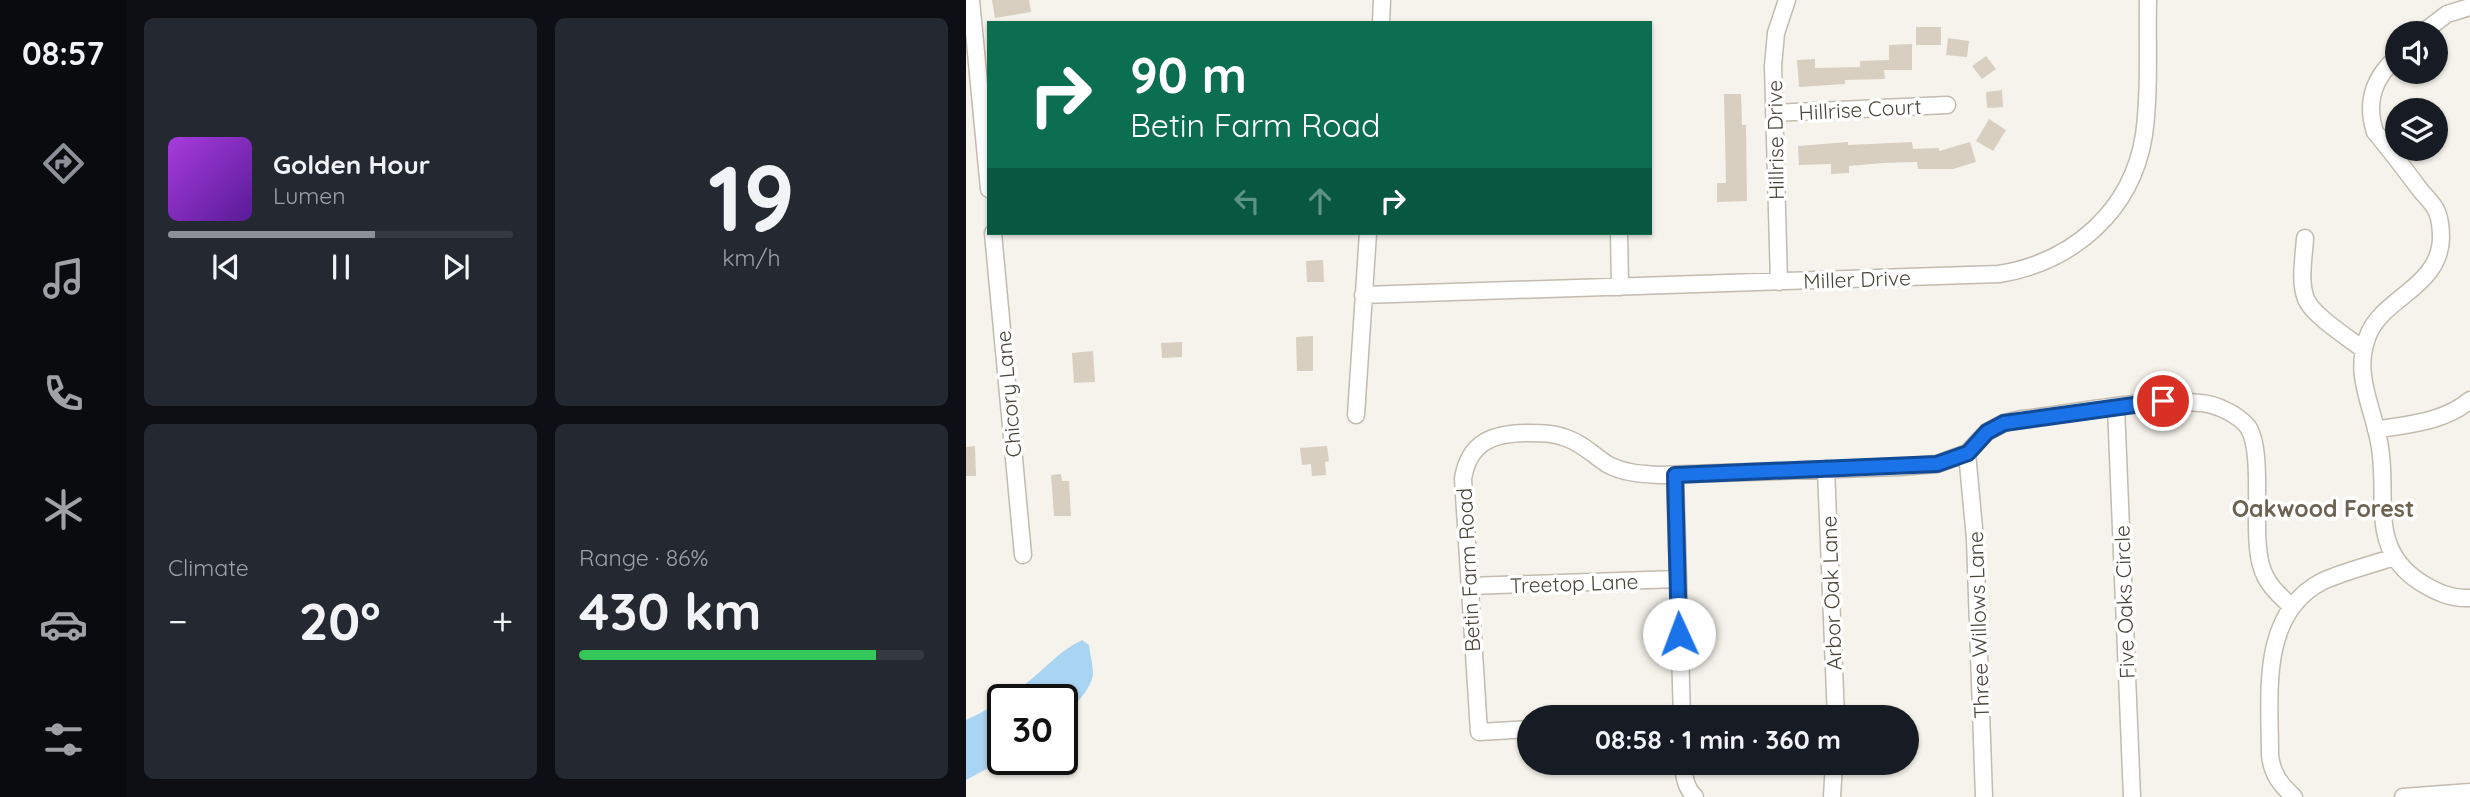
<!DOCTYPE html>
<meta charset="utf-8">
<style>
:root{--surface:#171b24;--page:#242831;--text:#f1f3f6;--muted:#9ea1a6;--line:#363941;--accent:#8c9099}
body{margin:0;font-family:Quicksand,sans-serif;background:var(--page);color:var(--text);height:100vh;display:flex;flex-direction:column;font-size:26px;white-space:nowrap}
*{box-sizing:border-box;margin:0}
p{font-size:23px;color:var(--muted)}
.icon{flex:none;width:38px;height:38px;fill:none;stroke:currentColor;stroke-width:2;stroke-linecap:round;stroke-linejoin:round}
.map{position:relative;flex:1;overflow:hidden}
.sheet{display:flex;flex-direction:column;gap:18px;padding:18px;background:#0d0f14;width:840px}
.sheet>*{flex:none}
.hud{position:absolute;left:21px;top:21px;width:665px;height:214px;border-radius:0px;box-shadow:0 2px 5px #0004;background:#0b6e4f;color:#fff;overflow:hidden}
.controls{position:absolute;left:1419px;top:21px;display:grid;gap:14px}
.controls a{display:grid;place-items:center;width:63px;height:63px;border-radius:50%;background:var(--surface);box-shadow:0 2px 5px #0004;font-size:35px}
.speed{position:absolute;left:21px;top:684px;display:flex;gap:14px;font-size:35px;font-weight:700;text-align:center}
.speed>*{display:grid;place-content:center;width:91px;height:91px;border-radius:50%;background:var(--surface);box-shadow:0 2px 5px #0004;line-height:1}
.speed .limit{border:4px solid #111;border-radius:10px;background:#fff;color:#111}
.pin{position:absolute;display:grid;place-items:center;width:60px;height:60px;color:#fff;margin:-30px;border:4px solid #fff;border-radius:50%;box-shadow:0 2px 7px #0007}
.me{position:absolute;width:77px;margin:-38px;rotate:358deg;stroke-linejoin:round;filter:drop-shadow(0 0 5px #0008)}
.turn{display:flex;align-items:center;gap:24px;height:147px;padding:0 28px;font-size:32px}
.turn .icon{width:91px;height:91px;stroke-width:2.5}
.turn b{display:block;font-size:49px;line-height:60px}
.lanes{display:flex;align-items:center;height:66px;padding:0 28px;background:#0003;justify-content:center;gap:35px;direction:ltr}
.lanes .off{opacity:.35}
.big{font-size:52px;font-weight:800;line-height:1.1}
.sheet .card{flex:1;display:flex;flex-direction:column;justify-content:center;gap:10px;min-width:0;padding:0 24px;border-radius:10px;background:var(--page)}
.sheet .dial{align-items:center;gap:0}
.dial b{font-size:91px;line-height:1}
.song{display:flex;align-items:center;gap:21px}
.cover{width:84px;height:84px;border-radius:10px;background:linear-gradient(135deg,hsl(280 70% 55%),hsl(270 70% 35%))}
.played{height:7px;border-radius:4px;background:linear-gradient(90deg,var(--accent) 60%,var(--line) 60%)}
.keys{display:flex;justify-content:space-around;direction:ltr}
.heat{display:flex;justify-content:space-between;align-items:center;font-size:38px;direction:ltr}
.charge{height:10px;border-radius:5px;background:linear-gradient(90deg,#34c759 86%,var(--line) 0)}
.sheet .tiles{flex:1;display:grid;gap:18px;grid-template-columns:repeat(2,1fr)}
.trip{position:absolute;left:551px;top:705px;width:402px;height:70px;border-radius:35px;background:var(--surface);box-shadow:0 2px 5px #0004;font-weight:800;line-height:70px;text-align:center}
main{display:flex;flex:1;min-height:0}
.tab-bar{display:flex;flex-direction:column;width:126px;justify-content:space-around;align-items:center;background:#090b0e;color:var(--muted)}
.tab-bar .icon{width:49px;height:49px}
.tab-bar .on{color:var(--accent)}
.tab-bar b{font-size:32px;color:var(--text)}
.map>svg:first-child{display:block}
</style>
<main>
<nav class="tab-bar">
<b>08:57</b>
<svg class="icon on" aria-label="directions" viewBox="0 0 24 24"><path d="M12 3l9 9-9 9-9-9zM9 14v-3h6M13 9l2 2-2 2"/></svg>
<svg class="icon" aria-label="music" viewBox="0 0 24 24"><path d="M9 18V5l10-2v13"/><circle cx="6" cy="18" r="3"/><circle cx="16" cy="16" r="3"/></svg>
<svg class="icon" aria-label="phone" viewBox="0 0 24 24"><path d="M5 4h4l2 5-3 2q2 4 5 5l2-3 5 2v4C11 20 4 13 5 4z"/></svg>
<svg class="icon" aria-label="climate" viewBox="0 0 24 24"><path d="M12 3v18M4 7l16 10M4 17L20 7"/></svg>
<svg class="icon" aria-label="car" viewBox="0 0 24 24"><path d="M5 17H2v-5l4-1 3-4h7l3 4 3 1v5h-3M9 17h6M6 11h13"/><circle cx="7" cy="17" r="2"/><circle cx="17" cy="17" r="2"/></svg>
<svg class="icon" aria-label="filters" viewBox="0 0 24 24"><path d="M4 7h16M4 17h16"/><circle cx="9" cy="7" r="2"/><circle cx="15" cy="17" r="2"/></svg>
</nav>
<section class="sheet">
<div class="tiles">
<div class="card">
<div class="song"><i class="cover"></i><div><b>Golden Hour</b><p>Lumen</p></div></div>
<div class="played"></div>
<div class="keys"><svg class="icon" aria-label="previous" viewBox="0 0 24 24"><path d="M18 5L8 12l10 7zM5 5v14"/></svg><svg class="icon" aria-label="pause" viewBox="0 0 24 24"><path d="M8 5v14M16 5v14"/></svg><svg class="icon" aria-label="next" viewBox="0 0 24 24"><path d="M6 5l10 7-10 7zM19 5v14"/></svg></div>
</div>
<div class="card dial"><b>19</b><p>km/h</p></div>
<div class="card"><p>Climate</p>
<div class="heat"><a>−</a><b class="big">20°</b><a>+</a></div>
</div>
<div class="card"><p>Range · 86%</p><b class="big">430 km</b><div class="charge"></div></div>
</div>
</section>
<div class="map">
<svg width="1504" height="797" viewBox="0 0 1504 797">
<rect width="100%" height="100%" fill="#f6f3ec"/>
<path fill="#a9d4f2" d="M116,640L123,645C124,654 127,665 127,674C125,691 107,706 96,717V700H37V760L0,780V720C20,711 40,698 58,685C78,670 93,651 116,640Z"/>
<path fill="#d8cfc1" d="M26,0H63L65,12L29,18Z
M950,27H975V45H950Z
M982,38L1003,41L1001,57L980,55Z
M946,44V70H918L919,79L879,80V84L833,87L831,60L849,59V68L894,67V61L923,60V45Z
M1020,56L1030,69L1016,79L1006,66Z
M1036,90L1037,107L1021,108L1020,92Z
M758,94H775L776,125H780L781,201L751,202V183H760Z
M1023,119L1040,130L1027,151L1010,141Z
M882,142V145L946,142L947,149L973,148V151L1004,142L1010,162L987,169H952L951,162L917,163L883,166V173L865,174V164L833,165L832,146Z
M357,260L358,282H341L340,261Z
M347,336V371H331L330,337Z
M216,342V357L196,358L195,343Z
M127,351L129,382L108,383L106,353Z
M9,446L10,476H0V447Z
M361,446L363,461L359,462L360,475L346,476L345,464L336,465L334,448Z
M95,474L96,481H103L105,516H88L85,475Z"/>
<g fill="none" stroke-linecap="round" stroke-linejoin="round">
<g stroke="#c2bbae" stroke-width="19">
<path id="minor" d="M5,0L23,189
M415,23L416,0
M1456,33L1481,14L1504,7
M1432,56C1408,77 1399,101 1409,132C1425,151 1440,171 1455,191C1460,197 1468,204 1471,212C1474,219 1475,231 1475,238C1474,286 1419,297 1403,333C1386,372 1406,404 1413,442C1424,495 1400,547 1454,582C1470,592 1485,599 1504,598
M808,113L981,105
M27,233L57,555
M653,233L654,287
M1339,238C1338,257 1333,281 1340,299C1347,316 1383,338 1398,350
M813,282L807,66L810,33L821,0
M397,295L1033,274C1107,262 1166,211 1178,135C1184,91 1181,44 1182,0
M1150,407L1166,797
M390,415L402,233
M1410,430C1443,424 1478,422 1504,400
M1001,453L1009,539L1018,797
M860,469L870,718
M709,475L716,718
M504,586L711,579
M564,729L513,732L497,479C503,441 528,433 563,433C575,433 588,433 600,438C616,443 627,455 641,464C657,473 675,474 693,475L934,467L971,464L1001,453L1021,432L1038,423L1055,419C1114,413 1176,397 1235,403C1250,404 1273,415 1282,427C1299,453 1285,532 1295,565C1300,584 1312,594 1326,607
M717,763C718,776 719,787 729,797
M866,797L868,763
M1328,797C1314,784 1306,774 1304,755C1304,695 1293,613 1357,581C1379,571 1405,565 1428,557
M1437,797L1504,792"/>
</g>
<use href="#minor" stroke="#fff" stroke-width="16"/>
</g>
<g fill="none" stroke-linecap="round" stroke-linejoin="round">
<g stroke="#114b97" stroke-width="18">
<path id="route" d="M713,634L709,475L971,464L1002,453L1021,432L1038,423L1197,401"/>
</g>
<use href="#route" stroke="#1a73e8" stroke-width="12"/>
</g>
<g text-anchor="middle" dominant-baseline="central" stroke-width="7" stroke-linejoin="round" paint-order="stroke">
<g font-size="21" fill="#4b4439" stroke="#fff">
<text transform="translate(894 109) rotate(-3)">Hillrise Court</text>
<text transform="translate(809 140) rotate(-91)">Hillrise Drive</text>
<text transform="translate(891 279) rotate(-2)">Miller Drive</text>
<text transform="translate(42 394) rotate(-95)">Chicory Lane</text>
<text transform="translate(502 570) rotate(-93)">Betin Farm Road</text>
<text transform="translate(608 583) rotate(-2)">Treetop Lane</text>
<text transform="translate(865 593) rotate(-92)">Arbor Oak Lane</text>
<text transform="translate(1158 602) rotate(-92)">Five Oaks Circle</text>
<text transform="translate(1012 625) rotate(-92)">Three Willows Lane</text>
</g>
<g font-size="23" font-weight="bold" fill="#6e6250" stroke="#fff">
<text x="1357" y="508">Oakwood Forest</text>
</g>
</g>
</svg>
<div class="controls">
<a><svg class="icon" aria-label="sound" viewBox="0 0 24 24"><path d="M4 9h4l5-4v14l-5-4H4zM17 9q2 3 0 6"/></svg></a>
<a><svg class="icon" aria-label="layers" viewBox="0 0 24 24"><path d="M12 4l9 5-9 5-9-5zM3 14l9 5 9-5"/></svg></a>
</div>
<div class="speed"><div class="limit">30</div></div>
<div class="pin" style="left:1197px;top:401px;background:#d93025"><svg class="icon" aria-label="arrive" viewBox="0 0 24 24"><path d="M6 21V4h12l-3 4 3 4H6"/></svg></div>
<svg class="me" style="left:713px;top:634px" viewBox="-20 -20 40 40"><circle r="19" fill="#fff"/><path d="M0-13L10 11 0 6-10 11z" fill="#1a73e8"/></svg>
<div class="trip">08:58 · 1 min · 360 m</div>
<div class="hud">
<div class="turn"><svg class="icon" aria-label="right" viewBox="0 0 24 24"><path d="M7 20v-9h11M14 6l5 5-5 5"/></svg><div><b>90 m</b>Betin Farm Road</div></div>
<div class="lanes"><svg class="icon off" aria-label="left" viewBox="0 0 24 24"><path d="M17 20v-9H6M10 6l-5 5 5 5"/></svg><svg class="icon off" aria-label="ahead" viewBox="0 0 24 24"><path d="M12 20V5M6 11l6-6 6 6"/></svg><svg class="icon" aria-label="right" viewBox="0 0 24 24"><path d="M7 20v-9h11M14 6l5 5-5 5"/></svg></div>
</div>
</div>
</main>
